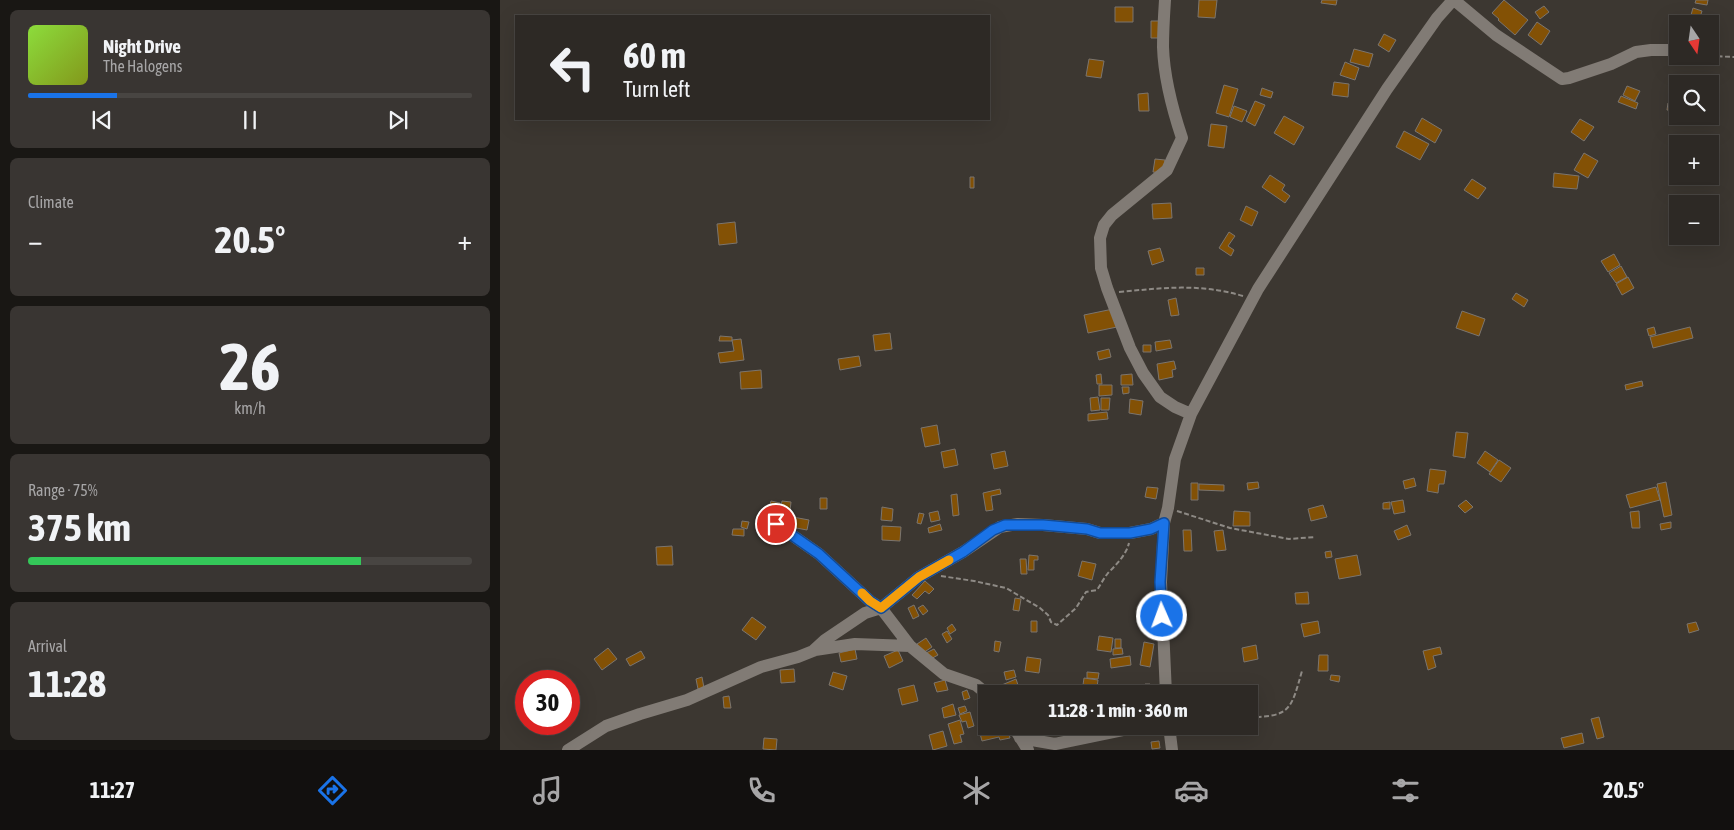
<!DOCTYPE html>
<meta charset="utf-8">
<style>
:root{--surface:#2d2925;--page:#393532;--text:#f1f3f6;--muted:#a7a6a7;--line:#484542;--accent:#1a73e8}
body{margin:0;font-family:"Asap Condensed",sans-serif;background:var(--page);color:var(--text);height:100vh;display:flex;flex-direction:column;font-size:19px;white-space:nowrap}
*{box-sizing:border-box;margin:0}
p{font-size:16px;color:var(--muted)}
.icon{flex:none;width:28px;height:28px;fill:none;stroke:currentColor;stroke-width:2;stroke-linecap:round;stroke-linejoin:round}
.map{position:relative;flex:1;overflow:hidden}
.drawer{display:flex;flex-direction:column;gap:10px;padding:10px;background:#191714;width:500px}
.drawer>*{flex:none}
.banner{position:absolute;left:15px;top:15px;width:475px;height:105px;border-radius:0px;box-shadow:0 5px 20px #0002,0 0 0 1px var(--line);background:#2d2925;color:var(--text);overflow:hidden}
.needle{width:32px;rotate:167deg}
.buttons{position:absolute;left:1169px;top:15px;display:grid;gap:10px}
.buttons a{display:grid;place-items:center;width:50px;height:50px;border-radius:0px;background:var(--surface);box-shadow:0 5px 20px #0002,0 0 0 1px var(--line);font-size:25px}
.speed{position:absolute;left:15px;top:670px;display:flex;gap:10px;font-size:25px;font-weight:700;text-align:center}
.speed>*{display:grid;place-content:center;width:65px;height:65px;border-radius:50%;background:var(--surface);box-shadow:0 5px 20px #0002,0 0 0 1px var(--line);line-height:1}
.speed .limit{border:8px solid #d22;background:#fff;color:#111}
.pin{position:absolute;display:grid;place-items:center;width:42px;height:42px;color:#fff;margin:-21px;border:2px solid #fff;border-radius:50%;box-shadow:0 1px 5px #0007}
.me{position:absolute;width:55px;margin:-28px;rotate:358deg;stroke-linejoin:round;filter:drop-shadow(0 0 4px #0008)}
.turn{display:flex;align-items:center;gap:18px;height:105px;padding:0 25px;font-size:22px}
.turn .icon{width:65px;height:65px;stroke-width:2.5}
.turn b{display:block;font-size:35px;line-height:42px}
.big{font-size:38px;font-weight:700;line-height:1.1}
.drawer .tile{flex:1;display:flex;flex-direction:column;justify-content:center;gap:8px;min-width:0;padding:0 18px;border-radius:8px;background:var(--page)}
.drawer .dial{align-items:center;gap:0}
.dial b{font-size:65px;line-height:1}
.song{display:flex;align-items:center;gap:15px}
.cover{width:60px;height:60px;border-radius:8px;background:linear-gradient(135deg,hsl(90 70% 55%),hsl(70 70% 35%))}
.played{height:5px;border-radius:2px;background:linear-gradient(90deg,var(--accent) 20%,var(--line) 20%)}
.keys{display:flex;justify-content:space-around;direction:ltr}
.heat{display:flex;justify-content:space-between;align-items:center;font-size:28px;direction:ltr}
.charge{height:8px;border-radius:4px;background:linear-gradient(90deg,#34c759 75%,var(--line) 0)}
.trip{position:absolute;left:478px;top:685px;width:280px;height:50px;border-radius:0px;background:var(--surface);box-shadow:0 5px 20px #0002,0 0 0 1px var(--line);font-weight:700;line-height:50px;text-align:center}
.menu{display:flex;height:80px;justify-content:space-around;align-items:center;background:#12100f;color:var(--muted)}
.menu .icon{width:35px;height:35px}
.menu .selected{color:var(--accent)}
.menu b{font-size:22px;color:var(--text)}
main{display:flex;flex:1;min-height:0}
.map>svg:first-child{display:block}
</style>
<main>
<section class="drawer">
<div class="tile">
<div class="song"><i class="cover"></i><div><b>Night Drive</b><p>The Halogens</p></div></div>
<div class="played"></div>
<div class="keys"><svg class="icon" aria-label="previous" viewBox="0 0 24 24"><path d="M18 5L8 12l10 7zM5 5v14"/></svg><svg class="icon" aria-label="pause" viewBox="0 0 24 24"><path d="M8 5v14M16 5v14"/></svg><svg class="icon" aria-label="next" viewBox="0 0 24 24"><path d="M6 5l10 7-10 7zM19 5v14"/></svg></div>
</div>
<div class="tile"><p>Climate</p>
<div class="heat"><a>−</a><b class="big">20.5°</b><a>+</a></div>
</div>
<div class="tile dial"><b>26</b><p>km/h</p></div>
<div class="tile"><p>Range · 75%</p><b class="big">375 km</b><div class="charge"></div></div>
<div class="tile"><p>Arrival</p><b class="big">11:28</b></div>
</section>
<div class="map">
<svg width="1234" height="750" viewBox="0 0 1234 750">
<rect width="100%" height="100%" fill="#3c3731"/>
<path fill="#835105" stroke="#7b756f" d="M699,0H717L715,18L698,17Z
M822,0H837L836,5L821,3Z
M1004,0L1028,20L1015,35L998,20L999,19L992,13Z
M1196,0H1208L1207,5L1195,3Z
M1044,6L1049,12L1040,19L1035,12Z
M615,7H633V22H615Z
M1193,8L1202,11L1198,24L1189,22Z
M651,21H660L661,38H651Z
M1037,22L1050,31L1041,45L1028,35Z
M884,34L896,40L889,52L878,45Z
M854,49L873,54L869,67L850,62Z
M589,59L604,61L601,78L586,76Z
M845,62L859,68L855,80L840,75Z
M834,82L849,84L848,97L832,95Z
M724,85L738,89L729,117L716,113Z
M1127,86L1140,91L1135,101L1123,95Z
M762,88L773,92L771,98L760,95Z
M648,93L649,111H639L638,94Z
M1121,96L1138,103L1136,109L1118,102Z
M755,101L765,105L755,126L746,121Z
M1168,103L1175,104V111L1167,110Z
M734,106L747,111L742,122L730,117Z
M784,116L804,127L794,145L774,133Z
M922,118L942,130L935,143L915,131Z
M1080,119L1094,127L1084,141L1071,132Z
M711,124L727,126L724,148L708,146Z
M904,131L929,144L920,160L896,147Z
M1084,153L1098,161L1088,178L1074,170Z
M655,159L665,160L663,173L653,172Z
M1054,173L1079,176L1077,189L1053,187Z
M770,175L785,185L782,190L790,196L785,203L762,187Z
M470,177H474V188H470Z
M972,179L986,188L978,199L964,190Z
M671,203L672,218L653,219L652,204Z
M746,206L758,212L752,226L740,220Z
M235,222L237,243L219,245L217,224Z
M729,232L735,236L728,246L734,250L731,256L719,248Z
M660,248L664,261L652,265L648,251Z
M1114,254L1120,265L1108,272L1101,261Z
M1121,266L1127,277L1116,283L1109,273Z
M696,268H704V275H696Z
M1128,277L1134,288L1122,295L1116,284Z
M1016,293L1028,300L1024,307L1012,299Z
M676,298L679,315L671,316L668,300Z
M613,309L617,327L588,333L584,315Z
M962,311L985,319L979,336L956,328Z
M1154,327L1156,334L1149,336L1147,329Z
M1190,327L1193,338L1153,348L1150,337Z
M390,333L392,349L375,351L373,335Z
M220,336L232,337V341H219Z
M241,339L244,360L220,363L218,353L234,351L232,340Z
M670,340L672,348L656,351L655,342Z
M643,345H651V352H643Z
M609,349L611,357L599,360L597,352Z
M359,356L361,366L340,370L338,359Z
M674,361L676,369L672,370L673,377L659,380L657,364Z
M261,370L262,388L241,389L240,372Z
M601,374L602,384H597L596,375Z
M632,374L633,385H621V375Z
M1142,381L1143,386L1126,390L1125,385Z
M599,385H612V395L599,396Z
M622,387H629V393L623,394Z
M598,397L600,410L591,411L590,398Z
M601,398H610L609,410H601Z
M630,399L643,401L641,415L629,413Z
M607,412L608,419L588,421V414Z
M437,425L440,444L425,447L421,428Z
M956,432L968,433L965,458L953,456Z
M455,449L458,465L444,468L441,452Z
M505,451L508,466L494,469L491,454Z
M985,451L998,460L990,472L977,463Z
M999,460L1011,468L1001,482L989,474Z
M930,469L946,471L944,484H939L938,493L927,491Z
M914,478L916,486L905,489L903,481Z
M758,482L759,488L748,490L747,483Z
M1166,482L1172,515L1164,517L1157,484Z
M691,483H698V500H691Z
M699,484L724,485V491L699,490Z
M647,487L658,488L656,499L645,497Z
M1156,487L1160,500L1130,508L1126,495Z
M500,489L501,494L491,496L493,510L486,511L483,493Z
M457,494L459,515L453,516L451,495Z
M320,498H327V509H320Z
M903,500L905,512L894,514L891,502Z
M966,500L973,507L965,513L958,506Z
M271,501L280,503L275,519L266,517Z
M282,501L291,502L289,520L279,518Z
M890,502V509H883V503Z
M823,505L827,517L811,521L808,509Z
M382,507L393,509L392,521L381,520Z
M438,511L440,520L431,522L429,513Z
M734,511L750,512V526H733Z
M1139,511L1140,528H1132L1130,512Z
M419,513L424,514L421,524L417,523Z
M293,517L309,520L307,530L291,527Z
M242,521L249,522L247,529L241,527Z
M1171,522V528L1161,530L1160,524Z
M440,524L442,530L429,533L428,528Z
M907,525L911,535L898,540L894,531Z
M382,526L401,527L400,541L382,540Z
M233,529H244V536L232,535Z
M683,530H691L692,551H684Z
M723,530L726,550L717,551L714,531Z
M172,546L173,565H157L156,547Z
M831,551L832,557L826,558L825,552Z
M529,555L538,556V560H534V570H528Z
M857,555L861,575L839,579L835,559Z
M520,559H526L527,574H521Z
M582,561L596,564L592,580L578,576Z
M425,581L434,589L429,594L425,591L417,599L412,595Z
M808,592L809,604H796L795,593Z
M515,598L521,599L519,611L513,610Z
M414,605L419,616L413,619L408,608Z
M423,605L428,611L423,615L418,608Z
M252,617L266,627L256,640L242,630Z
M531,621H537V632H531Z
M818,621L820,633L804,637L801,624Z
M1196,622L1199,630L1189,633L1187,624Z
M452,624L456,630L450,634L447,628Z
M447,631L452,639L447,643L442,634Z
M599,636L613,638L611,652L597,650Z
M426,638L432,647L423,653L417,644Z
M615,639H621V648H615Z
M495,641L501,642L499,652L494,651Z
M644,642L654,644L650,667L640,665Z
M756,645L758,659L744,662L742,648Z
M940,647L942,654L933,656L936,667L928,670L923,651Z
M108,648L117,659L102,670L94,659Z
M622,648L623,654L613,655V649Z
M355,649L357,659L341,662L339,653Z
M434,649L438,655L429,660L426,653Z
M398,650L403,661L389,668L384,656Z
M141,651L145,658L130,666L126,659Z
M819,655H828V671H818Z
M630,656L631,665L611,668L610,659Z
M527,657L541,659L539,673L525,671Z
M294,669L295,682L281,683L280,670Z
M514,670L516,677L506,680L504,672Z
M333,672L347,676L343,690L329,685Z
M587,672L599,673L598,679L587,678Z
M831,675L840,676L839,682L830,680Z
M202,677L204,688L198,689L196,679Z
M584,678L598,680L597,687L583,685Z
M516,679L519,688L510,692L511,694H500L497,687Z
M445,680L448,690L437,692L434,683Z
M645,684H650L651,694H646Z
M414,685L418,701L402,705L398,689Z
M628,688L629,694H609V692Z
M467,690L470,698L464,700L462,692Z
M229,696L231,708H224L223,697Z
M453,704L456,715L444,718L442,708Z
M465,706L467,711L460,714L458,708Z
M470,712L474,726L468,728L466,721L462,722L459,715Z
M486,714V726H507L510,738L500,740L499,737L482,741L478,726L484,725L482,715Z
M1099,717L1104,737L1097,739L1091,719Z
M460,720L464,734L460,735L462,742L454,744L448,724Z
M549,726L552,733L543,736L541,730Z
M443,731L447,746L433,750L429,735Z
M1082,733L1084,743L1064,748L1061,738Z
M264,738L277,739L276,750L263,749Z
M659,741L660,748L652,749L651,742Z"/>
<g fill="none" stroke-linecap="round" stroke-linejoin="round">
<path stroke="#8e8a85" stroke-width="2" stroke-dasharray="5 2.5" stroke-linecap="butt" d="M1210,56L1234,57
M619,292C663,288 699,283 743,296
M677,511L730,528L789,539L815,537
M441,576L474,581L506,588L540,608L548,615L551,622L557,625L576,608L586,592L597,590C601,584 604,578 608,573C617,564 626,555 629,543
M749,717C791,717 791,709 802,671"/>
<path stroke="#817b75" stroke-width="12" d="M665,0C664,15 663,31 663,47C664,78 672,108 682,138L667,170L612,215L604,225L600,238L601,268L607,288L630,348L643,373L660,397L675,407L691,414
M954,0L996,35L1062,79L1069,78L1111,64L1136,52L1151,50H1173
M277,524L282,526L289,533L319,554L370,601L381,608L410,646L355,644L315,650
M410,646L444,674L476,685L487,694
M666,694L661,582L664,523L668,508L675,459L691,414L758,289L887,89L937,18L953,0
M513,726L528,750
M669,726L672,750
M520,738L555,744L642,726
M68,750L106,726L140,714L187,700L261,667L298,657L313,651L325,640L365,613L381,608L419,577L463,552L500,527L518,524L543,525L587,529L600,533H630L651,529L664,523"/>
</g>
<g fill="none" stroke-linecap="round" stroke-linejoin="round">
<g stroke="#114b97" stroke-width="12">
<path id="route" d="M276,524L282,526L289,533L319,554L370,601L381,608L419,577L463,552L493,530L505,525H543L587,529L600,533H630L651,529L664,523L660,582L662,616"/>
</g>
<use href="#route" stroke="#1a73e8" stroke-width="9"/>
<path stroke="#f59e0b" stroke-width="9" d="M362,593L370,601L381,608L419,577L449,560"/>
</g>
</svg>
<div class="buttons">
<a><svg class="needle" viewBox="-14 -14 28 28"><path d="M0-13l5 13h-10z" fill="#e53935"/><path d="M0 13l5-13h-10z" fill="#a7a6a7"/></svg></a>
<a><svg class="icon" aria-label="search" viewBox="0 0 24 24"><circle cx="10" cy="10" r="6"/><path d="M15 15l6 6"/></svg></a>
<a>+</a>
<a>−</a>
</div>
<div class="speed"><div class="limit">30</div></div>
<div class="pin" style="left:276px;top:524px;background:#d93025"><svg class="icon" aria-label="arrive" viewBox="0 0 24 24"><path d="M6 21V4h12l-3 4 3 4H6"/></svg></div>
<svg class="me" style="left:662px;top:616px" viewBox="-20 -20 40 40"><circle r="17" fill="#1a73e8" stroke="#fff" stroke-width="3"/><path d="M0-11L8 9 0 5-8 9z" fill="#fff"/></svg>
<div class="trip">11:28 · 1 min · 360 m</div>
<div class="banner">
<div class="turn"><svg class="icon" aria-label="left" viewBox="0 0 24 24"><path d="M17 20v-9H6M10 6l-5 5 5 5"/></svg><div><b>60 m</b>Turn left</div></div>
</div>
</div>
</main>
<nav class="menu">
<b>11:27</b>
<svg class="icon selected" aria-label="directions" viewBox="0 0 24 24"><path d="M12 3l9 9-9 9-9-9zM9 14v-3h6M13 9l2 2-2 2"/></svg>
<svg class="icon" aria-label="music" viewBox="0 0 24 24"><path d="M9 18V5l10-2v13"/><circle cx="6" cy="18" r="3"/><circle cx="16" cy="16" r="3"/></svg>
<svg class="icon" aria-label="phone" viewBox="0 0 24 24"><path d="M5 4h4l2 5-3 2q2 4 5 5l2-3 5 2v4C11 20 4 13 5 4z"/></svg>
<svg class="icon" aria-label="climate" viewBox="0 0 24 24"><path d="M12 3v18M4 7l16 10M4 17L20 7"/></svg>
<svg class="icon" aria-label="car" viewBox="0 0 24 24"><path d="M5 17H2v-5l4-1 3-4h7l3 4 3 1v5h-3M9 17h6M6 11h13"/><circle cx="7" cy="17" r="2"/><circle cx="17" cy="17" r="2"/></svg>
<svg class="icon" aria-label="filters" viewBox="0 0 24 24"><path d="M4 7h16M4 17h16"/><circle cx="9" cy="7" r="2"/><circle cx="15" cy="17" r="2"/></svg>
<b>20.5°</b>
</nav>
